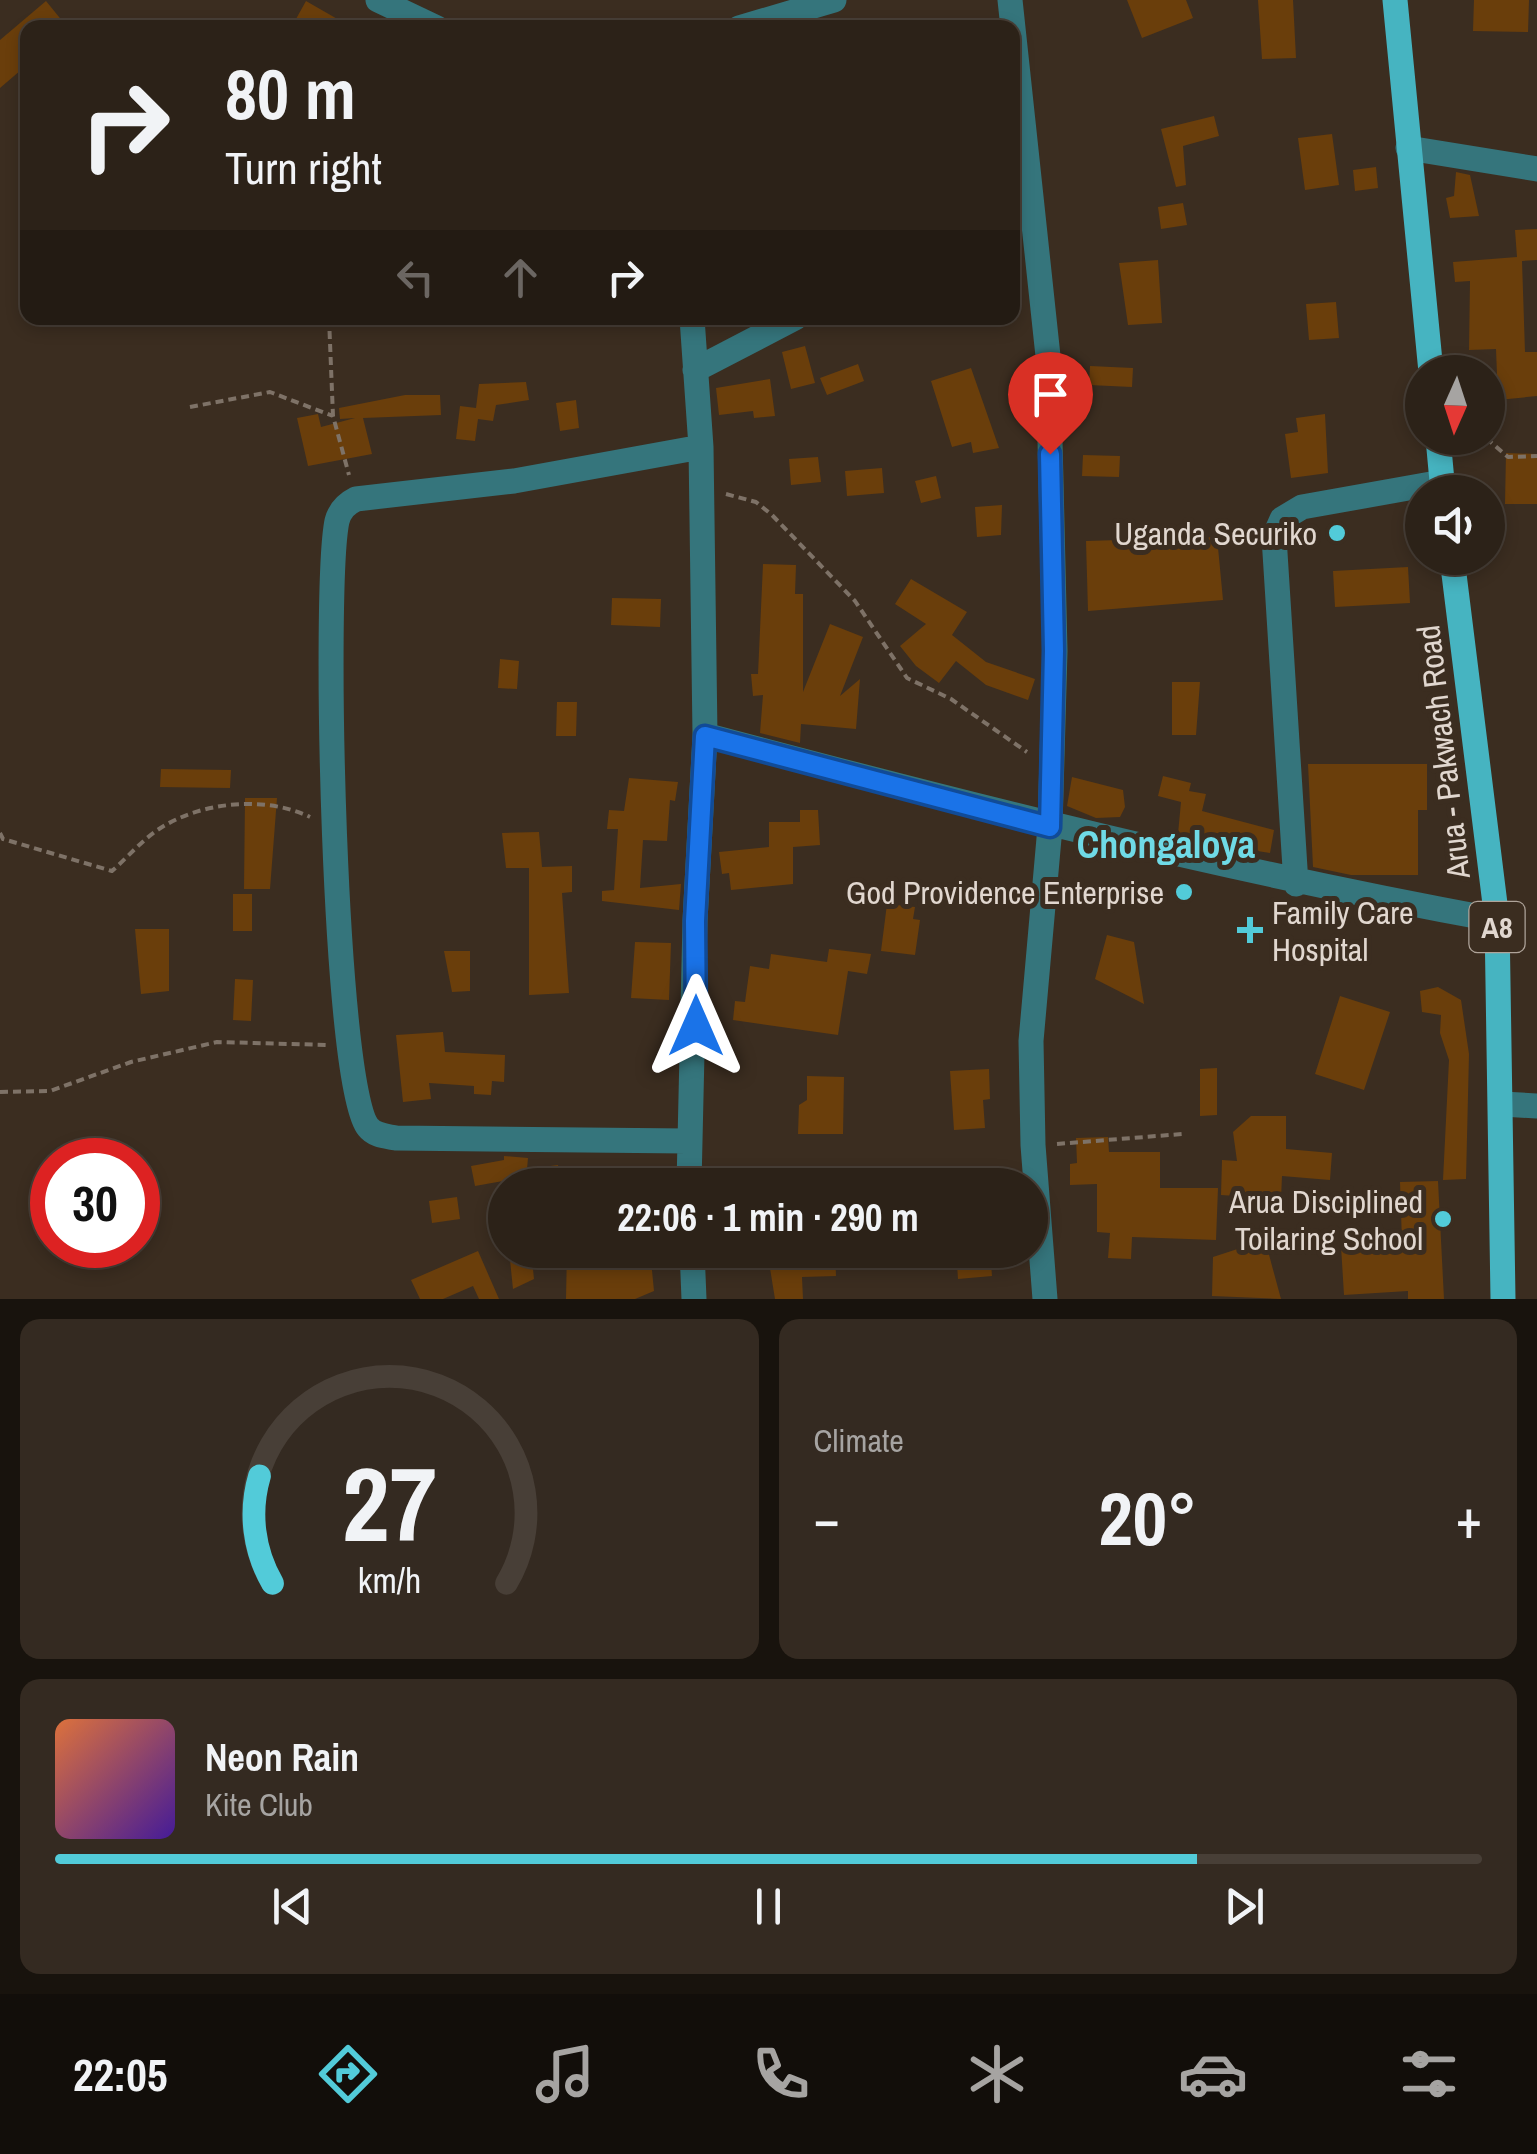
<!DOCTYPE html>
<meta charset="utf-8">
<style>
:root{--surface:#2c2218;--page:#342a21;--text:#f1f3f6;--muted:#a6a4a2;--line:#483f37;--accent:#52cbd9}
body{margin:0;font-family:"Archivo Narrow",sans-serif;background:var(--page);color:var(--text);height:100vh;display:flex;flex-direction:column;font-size:38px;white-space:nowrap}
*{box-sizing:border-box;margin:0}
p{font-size:32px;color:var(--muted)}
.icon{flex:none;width:55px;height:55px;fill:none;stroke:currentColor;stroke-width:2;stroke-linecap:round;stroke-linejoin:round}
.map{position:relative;height:1299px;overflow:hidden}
.drawer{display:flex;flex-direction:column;gap:20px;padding:20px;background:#18130d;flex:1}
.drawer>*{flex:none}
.top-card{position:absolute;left:20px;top:20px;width:1000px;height:305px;border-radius:20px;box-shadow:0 5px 15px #0003,0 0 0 2px var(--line);background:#2c2218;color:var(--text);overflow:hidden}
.needle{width:65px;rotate:183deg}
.buttons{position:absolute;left:1405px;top:355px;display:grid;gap:20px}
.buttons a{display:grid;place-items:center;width:100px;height:100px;border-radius:50%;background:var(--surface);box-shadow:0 5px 15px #0003,0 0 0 2px var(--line);font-size:50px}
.speed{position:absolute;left:30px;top:1138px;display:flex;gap:20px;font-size:50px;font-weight:700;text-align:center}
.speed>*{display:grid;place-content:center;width:130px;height:130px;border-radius:50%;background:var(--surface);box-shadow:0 5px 15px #0003,0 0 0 2px var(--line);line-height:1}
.speed .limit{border:15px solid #d22;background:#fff;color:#111}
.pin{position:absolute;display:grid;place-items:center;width:85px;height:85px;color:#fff;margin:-102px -42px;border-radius:50% 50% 50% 0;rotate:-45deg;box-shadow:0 0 10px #0007}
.pin .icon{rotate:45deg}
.me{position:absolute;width:110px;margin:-55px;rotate:0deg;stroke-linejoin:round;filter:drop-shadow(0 0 8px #0008)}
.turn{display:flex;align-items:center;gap:35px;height:210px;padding:0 40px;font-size:45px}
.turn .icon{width:130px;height:130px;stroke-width:2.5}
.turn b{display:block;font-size:70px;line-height:85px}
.lanes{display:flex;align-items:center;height:95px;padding:0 40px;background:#0003;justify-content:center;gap:50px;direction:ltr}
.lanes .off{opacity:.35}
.big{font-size:75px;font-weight:700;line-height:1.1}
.drawer .card{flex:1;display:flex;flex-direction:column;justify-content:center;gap:15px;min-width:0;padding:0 35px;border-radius:20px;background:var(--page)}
.drawer .dial{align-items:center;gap:0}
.dial svg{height:260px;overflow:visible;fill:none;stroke:var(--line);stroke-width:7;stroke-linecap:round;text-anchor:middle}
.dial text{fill:var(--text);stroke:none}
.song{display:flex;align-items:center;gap:30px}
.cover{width:120px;height:120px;border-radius:15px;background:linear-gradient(135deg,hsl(20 70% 55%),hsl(260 70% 35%))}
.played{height:10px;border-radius:5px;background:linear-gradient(90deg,var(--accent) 80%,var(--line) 80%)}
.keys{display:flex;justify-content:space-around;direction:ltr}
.heat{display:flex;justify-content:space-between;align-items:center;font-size:55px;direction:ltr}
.drawer .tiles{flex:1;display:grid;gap:20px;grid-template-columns:1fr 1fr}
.card:last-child{grid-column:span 2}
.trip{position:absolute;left:488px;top:1168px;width:560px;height:100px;border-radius:50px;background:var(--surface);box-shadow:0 5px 15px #0003,0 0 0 2px var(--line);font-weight:700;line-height:100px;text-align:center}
.tab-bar{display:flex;height:160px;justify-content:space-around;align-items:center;background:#120e0a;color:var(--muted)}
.tab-bar .icon{width:70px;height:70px}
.tab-bar .selected{color:var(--accent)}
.tab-bar b{font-size:45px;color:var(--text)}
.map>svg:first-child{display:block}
</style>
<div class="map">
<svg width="1537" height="1299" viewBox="0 0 1537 1299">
<rect width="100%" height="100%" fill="#3b2d20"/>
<path fill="#6a3e0b" d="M1127,0H1186L1193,18L1142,38Z
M1258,0H1293L1296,58L1262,59Z
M1474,0H1529L1528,32L1473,31Z
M46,1L68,28H28V64L0,88V40Z
M306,1L353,28H291Z
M1214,116L1219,136L1183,146L1186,185L1176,187L1161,129Z
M1332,134L1339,185L1305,190L1298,138Z
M1376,167L1378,188L1355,191L1353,170Z
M1456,172L1470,175L1479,216L1450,218L1446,198L1454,196Z
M1183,203L1187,225L1161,229L1158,207Z
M1537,229V260L1522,261L1525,352H1537V396L1498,400L1496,349L1469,350L1470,281L1455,282L1453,262L1517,257L1515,230Z
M1158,260L1162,323L1128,325L1119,263Z
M1336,302L1339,338L1309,340L1306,304Z
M805,346L815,383L791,389L782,352Z
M858,364L864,381L827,395L820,378Z
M1090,366L1133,368L1132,387L1089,385Z
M971,368L999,448L973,453L971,442L952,447L931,381Z
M770,379L775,416L754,418L753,411L719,415L716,388Z
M526,382L529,400L496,405L493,421L478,419L475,441L456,439L460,406L476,408L479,384Z
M405,395H440L441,415L363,418L372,454L308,466L297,418L318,414L321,427L355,418L340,419L339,408Z
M576,400L579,428L560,431L556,403Z
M1325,414L1328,473L1291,478L1285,434L1298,432L1296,418Z
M1506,453L1537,454V504H1505Z
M1083,455L1120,456L1119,477L1082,476Z
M818,457L821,482L791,485L789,459Z
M882,468L884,493L847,496L845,471Z
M936,476L941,498L921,503L915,481Z
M1002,505L1001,535L977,537L975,507Z
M1217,537L1223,600L1088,611L1086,541Z
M763,564L796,565L795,594H803V692L830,624L863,637L840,696L860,679L856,729L801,724L800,743L760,733L763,695L753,696L751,674H758Z
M1408,567L1410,603L1335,607L1333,571Z
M911,579L967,612L952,635L986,662L1035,679L1028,700L986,685L956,661L939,683L916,666L900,646L926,624L895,604Z
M612,598L661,599L660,627L611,625Z
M500,659L519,661L517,689L498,688Z
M1172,682H1200L1196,735H1172Z
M557,702H577L576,736H556Z
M1308,764H1427V810H1418V875H1351L1313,867Z
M161,769L231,770L230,788L160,787Z
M1163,776L1191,783L1189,791L1206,794L1202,811L1274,830L1270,853L1251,850L1250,853L1178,834L1181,802L1158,796Z
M1072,777L1123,790L1125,807L1120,817L1096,818L1067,806Z
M629,778L678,782L675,801L670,800L667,841L643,840L640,888L681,884L679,910L602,901V891L614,890L618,829H607L609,810L624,811Z
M245,798H277L270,889H244Z
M800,810H818L820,845L793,847V884L731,890L729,873L722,874L719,852L769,847V822H800Z
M539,832L542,867L572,866V892L562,893L569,993L529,995V868H506L502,833Z
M233,894H252V931H233Z
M887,904L915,907L913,919L920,920L915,955L881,951Z
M135,929H169V991L141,994Z
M1107,935L1134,942L1144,1004L1095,979Z
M635,942L671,943L669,1000L631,998Z
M829,949L871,954L867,974L848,971L838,1035L733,1020L735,1001L745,1002L750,966L769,969L771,954L827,962Z
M444,951H470V991L452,992Z
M235,979L253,980L251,1021L233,1020Z
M1438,987L1461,1000L1469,1054L1466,1179L1443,1180L1449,1060L1440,1033L1441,1015L1422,1012L1420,991Z
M1340,996L1390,1012L1364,1090L1315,1074Z
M443,1032L445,1052L505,1055L504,1082L492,1081L491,1095L474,1094V1086L429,1083L431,1099L403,1102L396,1035Z
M1217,1068V1115L1200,1116V1069Z
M989,1069L990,1099L983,1100L985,1128L954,1130L950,1071Z
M807,1076L844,1077L843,1134H798L799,1105L807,1100Z
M1251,1116H1286V1149L1332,1153L1330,1180L1282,1176L1281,1199L1221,1195L1222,1160L1237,1161L1233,1132Z
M1108,1137L1109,1152H1160V1188H1218L1216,1240L1132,1237L1131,1259L1108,1258L1110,1233L1097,1232V1184L1070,1185V1164L1077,1163L1076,1138Z
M504,1156L528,1158L527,1169L558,1165L560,1185L503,1181L475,1186L471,1166L504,1160Z
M1438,1181L1444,1299H1408V1291L1344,1295L1341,1246L1402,1242L1400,1182Z
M457,1197L460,1219L432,1223L429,1201Z
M1265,1240L1281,1299L1212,1296L1213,1257Z
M509,1250H531L534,1279L513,1289Z
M567,1250H650L654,1291L635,1299H566Z
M767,1250H835L836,1276L802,1277L803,1299H775Z
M956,1250H990L992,1276L958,1279Z
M478,1251L499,1299H479L473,1286L443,1299H420L411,1280Z"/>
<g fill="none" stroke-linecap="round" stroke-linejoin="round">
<path stroke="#7e7267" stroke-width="4" stroke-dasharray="8 5" stroke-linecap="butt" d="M329,318L333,416L349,475
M190,407L270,392L333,416
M1486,438L1508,457L1537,456
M726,494L756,502L772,515L855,601L907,678L951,699L1027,752
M0,833L3,839L112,871C127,858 142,840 159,829C200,802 265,795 310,817
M0,1092L50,1091L131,1062L217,1042L328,1045
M1057,1144L1182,1134"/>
<path stroke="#35757c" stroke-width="25" d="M378,0L437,28
M1010,0L1048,356L1055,651L1050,827L1031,1041L1033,1145L1045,1299
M739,28L834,0
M1408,148L1537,169
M695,370L795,318
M705,735C968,805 1229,871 1497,920
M1296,884L1274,537L1282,519L1302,507L1442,482
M1502,1104L1537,1106
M687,1141L396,1138C386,1136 375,1136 368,1127C334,1087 323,589 337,521C340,510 346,504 356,499L514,481L701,447
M689,1185L695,921L705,735L701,447L692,318
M692,1250L694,1299"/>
<path stroke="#46b4c1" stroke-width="25" d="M1395,0L1431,372
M1438,438L1443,492
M1452,558L1497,920L1503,1299"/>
</g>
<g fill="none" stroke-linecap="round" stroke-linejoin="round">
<g stroke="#114b97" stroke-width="25">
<path id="route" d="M696,1026L695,921L705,736L1050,827L1054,651L1050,454"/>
</g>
<use href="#route" stroke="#1a73e8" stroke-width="18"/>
</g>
<g fill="#52cbd9" stroke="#3b2d20" stroke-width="4">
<circle cx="1337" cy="533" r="10"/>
<circle cx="1184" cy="892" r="10"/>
<path d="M1245 915h10v10h10v10h-10v10h-10v-10h-10v-10h10z"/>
<circle cx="1443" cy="1219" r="10"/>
</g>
<g text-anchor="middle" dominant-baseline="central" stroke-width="10" stroke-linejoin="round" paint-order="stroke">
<rect fill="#3b2d20" stroke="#afa49a" stroke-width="2.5" x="1469.5" y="902" width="55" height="50" rx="8"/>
<g font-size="30" font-weight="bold" fill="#e1d7cf">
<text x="1497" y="927">A8</text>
</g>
<g font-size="32" fill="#e1d7cf" stroke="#3b2d20" text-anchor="end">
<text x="1317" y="533">Uganda Securiko</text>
<text x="1164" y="892">God Providence Enterprise</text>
<text x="1272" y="912" text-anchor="start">Family Care<tspan x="1272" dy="37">Hospital</tspan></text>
<text x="1423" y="1201">Arua Disciplined<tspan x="1423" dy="37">Toilaring School</tspan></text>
</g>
<g font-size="32" fill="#e1d7cf" stroke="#3b2d20">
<text transform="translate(1443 752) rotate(-97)">Arua - Pakwach Road</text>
</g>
<g font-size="38" font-weight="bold" fill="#6fdae6" stroke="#3b2d20">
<text x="1166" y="844">Chongaloya</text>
</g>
</g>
</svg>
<div class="buttons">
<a><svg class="needle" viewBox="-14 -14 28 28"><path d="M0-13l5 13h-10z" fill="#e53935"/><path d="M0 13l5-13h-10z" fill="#a6a4a2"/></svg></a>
<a><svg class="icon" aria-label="sound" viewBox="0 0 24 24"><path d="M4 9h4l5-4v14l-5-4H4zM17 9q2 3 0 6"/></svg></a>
</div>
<div class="speed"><div class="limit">30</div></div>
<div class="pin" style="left:1050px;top:454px;background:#d93025"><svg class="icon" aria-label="arrive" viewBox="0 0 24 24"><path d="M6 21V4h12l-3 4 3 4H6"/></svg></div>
<svg class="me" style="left:696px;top:1026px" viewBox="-20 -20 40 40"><path d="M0-17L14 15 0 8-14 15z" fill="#1a73e8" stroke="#fff" stroke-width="4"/></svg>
<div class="trip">22:06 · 1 min · 290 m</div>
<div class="top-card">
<div class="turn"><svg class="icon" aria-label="right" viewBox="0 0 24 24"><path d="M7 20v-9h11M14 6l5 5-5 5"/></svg><div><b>80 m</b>Turn right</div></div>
<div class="lanes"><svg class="icon off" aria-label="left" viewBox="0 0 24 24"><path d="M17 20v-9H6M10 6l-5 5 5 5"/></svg><svg class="icon off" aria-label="ahead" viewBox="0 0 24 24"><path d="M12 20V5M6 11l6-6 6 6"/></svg><svg class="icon" aria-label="right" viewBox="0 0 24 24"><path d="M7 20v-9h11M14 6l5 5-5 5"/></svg></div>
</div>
</div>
<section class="drawer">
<div class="tiles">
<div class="card dial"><svg viewBox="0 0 100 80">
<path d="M14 69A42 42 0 1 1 86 69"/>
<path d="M14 69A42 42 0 0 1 10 36" stroke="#52cbd9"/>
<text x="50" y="56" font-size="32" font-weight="700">27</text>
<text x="50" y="72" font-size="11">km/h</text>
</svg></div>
<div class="card"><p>Climate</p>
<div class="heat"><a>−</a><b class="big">20°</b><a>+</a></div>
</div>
<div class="card">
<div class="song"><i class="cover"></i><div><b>Neon Rain</b><p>Kite Club</p></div></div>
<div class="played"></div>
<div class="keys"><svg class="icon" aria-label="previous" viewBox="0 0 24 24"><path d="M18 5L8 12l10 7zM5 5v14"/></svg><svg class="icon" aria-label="pause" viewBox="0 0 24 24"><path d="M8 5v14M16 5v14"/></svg><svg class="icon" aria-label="next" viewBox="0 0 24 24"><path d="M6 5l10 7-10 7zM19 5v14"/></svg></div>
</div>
</div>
</section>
<nav class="tab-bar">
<b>22:05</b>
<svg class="icon selected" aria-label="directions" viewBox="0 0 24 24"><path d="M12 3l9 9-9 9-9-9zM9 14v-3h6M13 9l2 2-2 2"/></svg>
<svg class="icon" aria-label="music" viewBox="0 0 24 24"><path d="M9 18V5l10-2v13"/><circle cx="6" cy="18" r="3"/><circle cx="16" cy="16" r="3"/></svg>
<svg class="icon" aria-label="phone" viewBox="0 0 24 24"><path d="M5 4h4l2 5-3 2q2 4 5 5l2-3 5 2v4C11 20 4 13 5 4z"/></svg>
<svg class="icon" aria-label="climate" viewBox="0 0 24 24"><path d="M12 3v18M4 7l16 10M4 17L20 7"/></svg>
<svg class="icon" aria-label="car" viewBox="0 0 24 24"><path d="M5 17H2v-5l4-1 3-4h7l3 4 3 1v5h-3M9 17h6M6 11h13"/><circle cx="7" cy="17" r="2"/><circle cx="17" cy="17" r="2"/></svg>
<svg class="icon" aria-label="filters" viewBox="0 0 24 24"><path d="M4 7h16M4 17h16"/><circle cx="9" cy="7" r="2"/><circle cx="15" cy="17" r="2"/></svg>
</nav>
